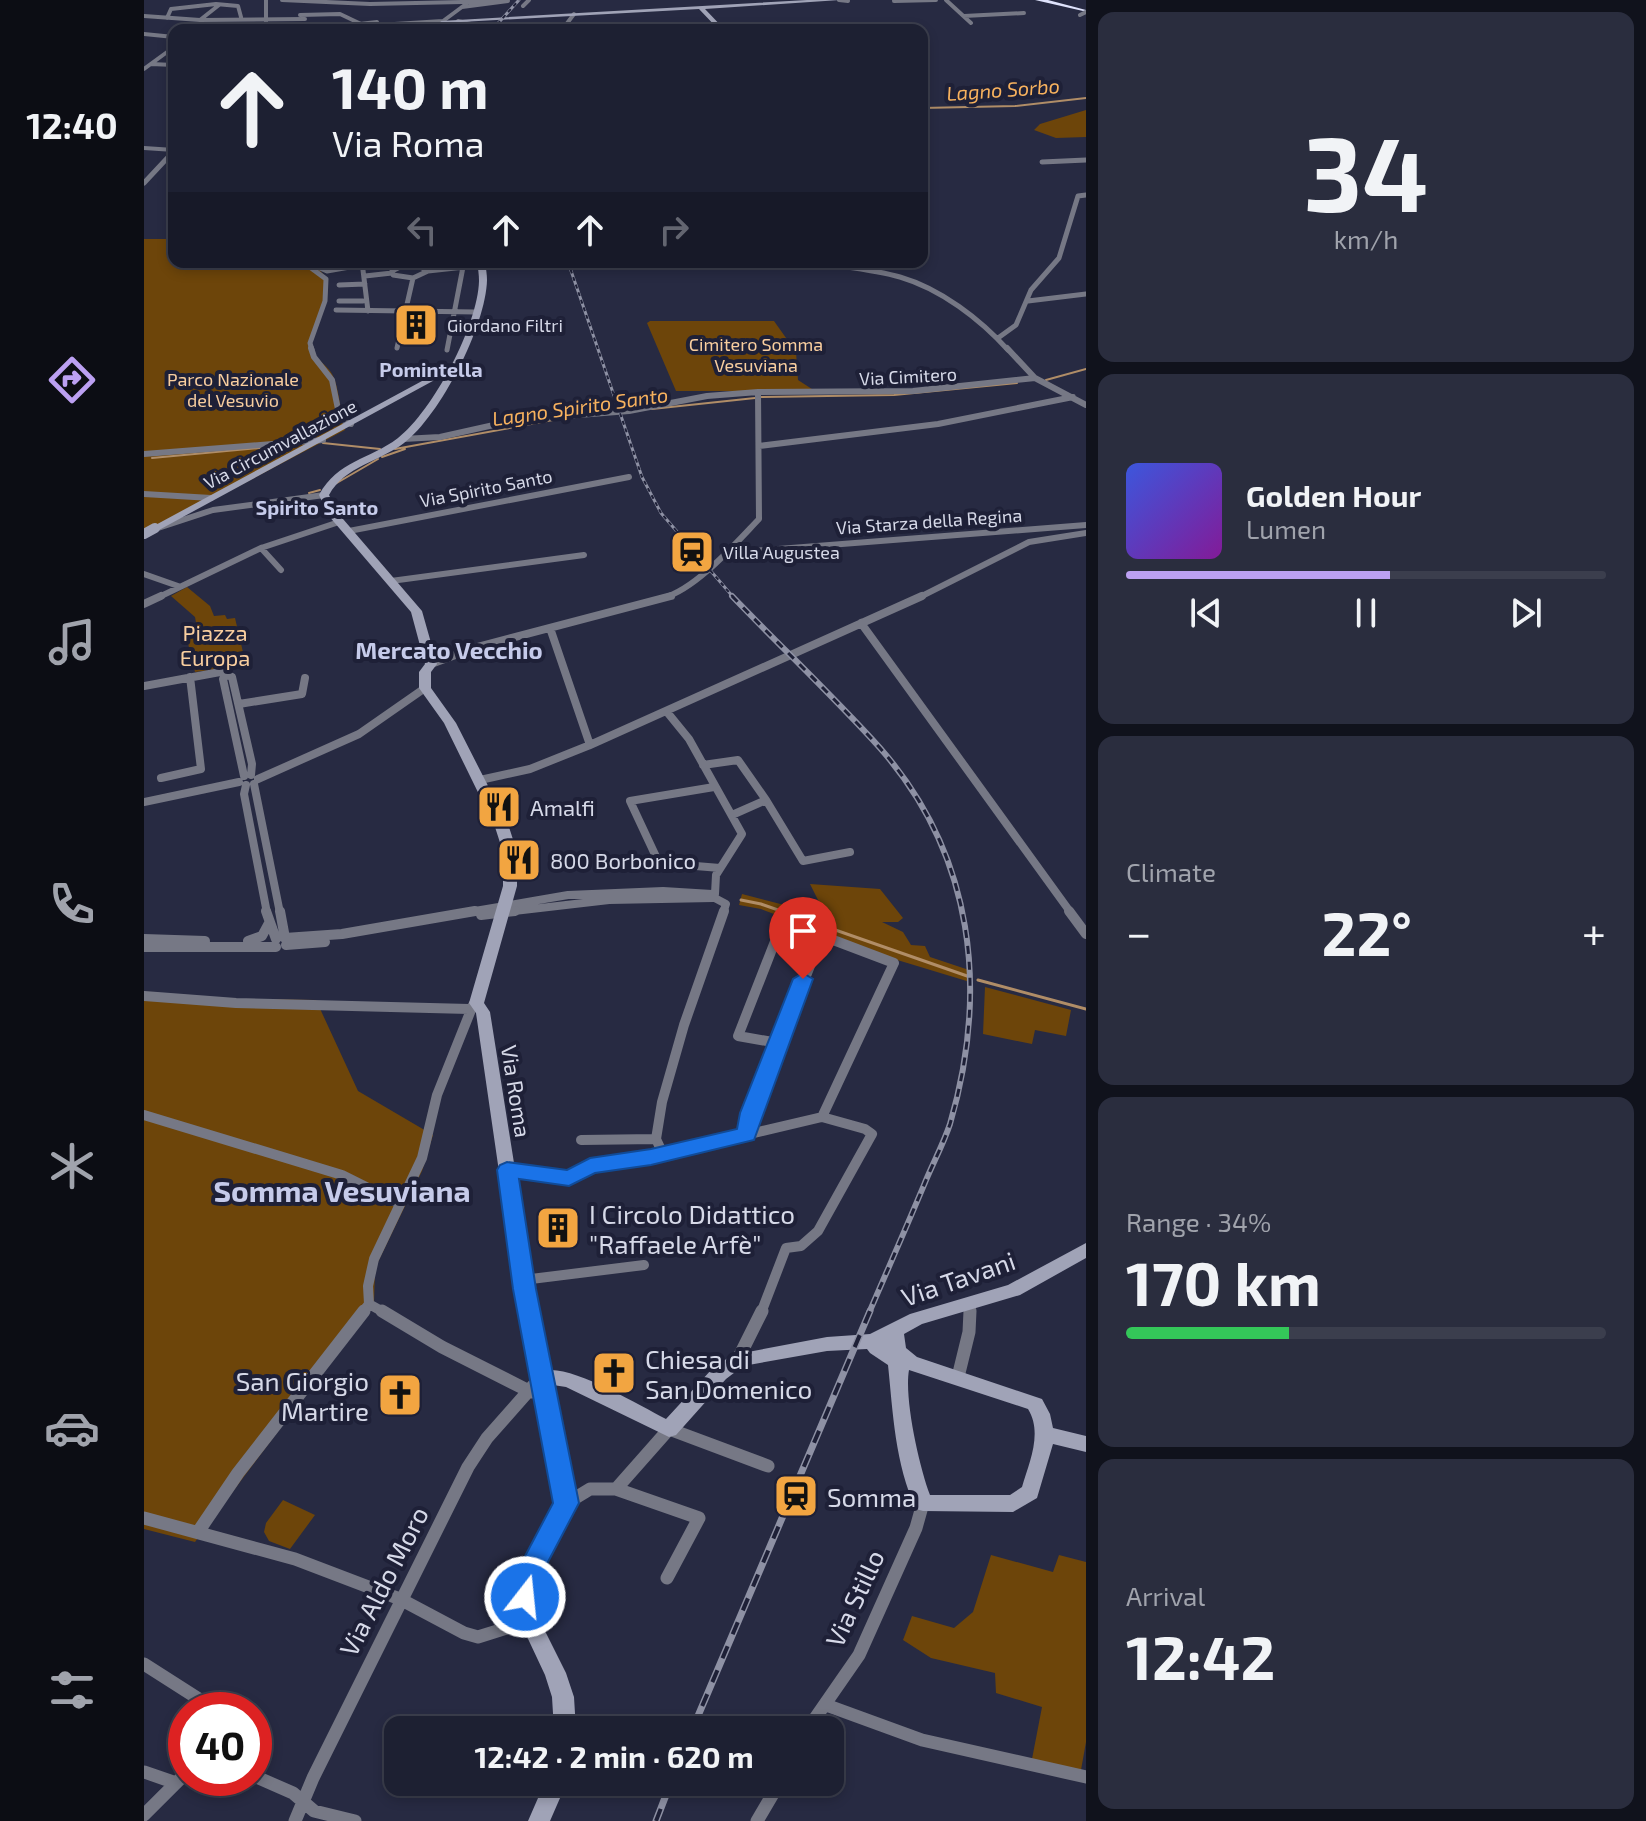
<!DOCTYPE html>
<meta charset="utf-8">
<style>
:root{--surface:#1d2032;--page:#2a2d3e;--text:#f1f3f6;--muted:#a0a3ac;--line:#3b3e4d;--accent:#bca0f2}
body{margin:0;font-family:"Exo 2",sans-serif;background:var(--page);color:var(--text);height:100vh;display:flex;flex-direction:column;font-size:30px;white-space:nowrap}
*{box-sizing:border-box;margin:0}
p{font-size:26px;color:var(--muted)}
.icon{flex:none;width:44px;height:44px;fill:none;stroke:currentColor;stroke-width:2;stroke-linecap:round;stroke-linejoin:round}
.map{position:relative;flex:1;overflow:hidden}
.details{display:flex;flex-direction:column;gap:12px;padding:12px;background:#10121c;width:560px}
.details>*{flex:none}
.banner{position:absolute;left:24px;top:24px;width:760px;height:244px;border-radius:16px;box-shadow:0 4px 12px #0003,0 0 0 2px var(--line);background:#1d2032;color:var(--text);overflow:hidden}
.speed{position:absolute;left:24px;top:1692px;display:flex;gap:16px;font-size:40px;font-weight:700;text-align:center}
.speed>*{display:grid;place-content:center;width:104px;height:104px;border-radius:50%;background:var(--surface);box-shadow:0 4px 12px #0003,0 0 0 2px var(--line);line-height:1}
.speed .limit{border:12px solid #d22;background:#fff;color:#111}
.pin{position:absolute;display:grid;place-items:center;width:68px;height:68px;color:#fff;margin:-82px -34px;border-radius:50% 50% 50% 0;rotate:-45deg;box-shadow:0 0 8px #0007}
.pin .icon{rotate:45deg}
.me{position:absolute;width:88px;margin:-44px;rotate:16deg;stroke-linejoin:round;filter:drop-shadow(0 0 6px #0008)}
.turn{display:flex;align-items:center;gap:28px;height:168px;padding:0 32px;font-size:36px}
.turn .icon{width:104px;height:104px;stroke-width:2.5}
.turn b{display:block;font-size:56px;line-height:68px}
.lanes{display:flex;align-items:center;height:76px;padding:0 32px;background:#0003;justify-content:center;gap:40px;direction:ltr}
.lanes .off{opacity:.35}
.big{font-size:60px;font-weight:700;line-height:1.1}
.details .widget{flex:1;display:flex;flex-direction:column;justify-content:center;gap:12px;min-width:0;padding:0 28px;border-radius:16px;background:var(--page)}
.details .dial{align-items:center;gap:0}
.dial b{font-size:104px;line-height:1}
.song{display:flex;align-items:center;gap:24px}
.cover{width:96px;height:96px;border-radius:12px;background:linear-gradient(135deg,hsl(230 70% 55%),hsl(290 70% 35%))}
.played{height:8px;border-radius:4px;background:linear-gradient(90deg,var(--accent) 55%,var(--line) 55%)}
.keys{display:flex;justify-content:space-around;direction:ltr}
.heat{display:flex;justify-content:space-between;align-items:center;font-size:44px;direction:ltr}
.charge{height:12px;border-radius:6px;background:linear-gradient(90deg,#34c759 34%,var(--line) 0)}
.trip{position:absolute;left:240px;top:1716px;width:460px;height:80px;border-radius:16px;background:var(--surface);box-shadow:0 4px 12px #0003,0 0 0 2px var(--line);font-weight:700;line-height:80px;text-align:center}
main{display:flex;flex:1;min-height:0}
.dock{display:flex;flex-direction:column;width:144px;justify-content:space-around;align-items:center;background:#0c0d14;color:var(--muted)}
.dock .icon{width:56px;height:56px}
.dock .current{color:var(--accent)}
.dock b{font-size:36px;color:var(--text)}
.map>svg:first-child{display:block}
</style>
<main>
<nav class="dock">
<b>12:40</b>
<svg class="icon current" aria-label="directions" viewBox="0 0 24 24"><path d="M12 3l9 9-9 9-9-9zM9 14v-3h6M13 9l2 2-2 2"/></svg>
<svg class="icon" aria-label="music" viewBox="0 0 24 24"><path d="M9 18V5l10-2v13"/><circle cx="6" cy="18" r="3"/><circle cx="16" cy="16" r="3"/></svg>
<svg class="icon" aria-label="phone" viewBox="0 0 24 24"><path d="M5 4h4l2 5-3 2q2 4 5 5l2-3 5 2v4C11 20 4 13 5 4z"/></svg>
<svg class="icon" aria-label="climate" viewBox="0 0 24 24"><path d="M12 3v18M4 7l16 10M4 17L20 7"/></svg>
<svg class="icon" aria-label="car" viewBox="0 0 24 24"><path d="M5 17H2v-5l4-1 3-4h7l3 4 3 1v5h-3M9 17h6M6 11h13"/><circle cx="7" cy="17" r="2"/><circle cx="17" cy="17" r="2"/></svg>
<svg class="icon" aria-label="filters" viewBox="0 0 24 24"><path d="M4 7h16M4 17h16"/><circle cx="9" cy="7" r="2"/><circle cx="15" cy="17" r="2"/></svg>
</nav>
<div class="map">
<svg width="942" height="1821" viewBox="0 0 942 1821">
<rect width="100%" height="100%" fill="#272a42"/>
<path fill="#6d450a" d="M942,110V137L912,138L890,130L896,124Z
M0,239H30V262H161C213,283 159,319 169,350C173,361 183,365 188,374C195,386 197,416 201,430L0,536Z
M506,321H630L652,352L654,380L671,391H532L503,323Z
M43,587L66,606L70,616L81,615L83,619L91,618L102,665L51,672L41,631L53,629L51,617L27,596Z
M666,884L736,889L759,918L754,922H738L759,932L767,945L781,946L786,957L825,970L826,982L750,959L617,909L595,905L598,894L648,907L676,904Z
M841,987L927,1010L922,1036L891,1030L888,1044L839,1034Z
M0,992L34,998L172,1000L214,1091L289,1135L278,1171L231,1268L230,1303L51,1542L0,1529Z
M139,1500L171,1515L146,1549L125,1541L120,1532L122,1523Z
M847,1555L909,1572L915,1555L942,1562V1742L937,1770L888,1759L898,1707L852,1693L851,1673L787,1658L759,1640L768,1616L810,1628L829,1612Z"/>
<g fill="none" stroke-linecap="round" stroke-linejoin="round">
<path stroke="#b08d67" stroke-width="2" d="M778,108L871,106L942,98
M902,380L942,369
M617,397L750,395L873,383
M508,409L611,398
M179,443L236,449
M251,449L409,420
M238,457L261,449
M8,458L116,448
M191,484L234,459
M165,493L176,490"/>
<path stroke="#b08d67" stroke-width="3" d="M597,900L617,904L826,977
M834,980L942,1009"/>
<path stroke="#767885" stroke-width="4" d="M122,0V23L128,30
M138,0L226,4L364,1L318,7
M695,0L704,1
M802,0L827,23
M750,1L792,0
M379,6L385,0
M156,15L196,14L217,24
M936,15L942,12
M0,16L56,20L161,19
M820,16L880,13
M23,18L27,9L72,4L94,6L97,17
M314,21L344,28
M233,22L180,28H235
M234,25L299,21
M353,29L359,30
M50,30L56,20L75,5
M146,30L180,28
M287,30L322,4
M418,30L430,14
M0,34L30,37
M7,64L30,65
M0,69L30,47
M0,148L30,150
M26,155L30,150"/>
<path stroke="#767885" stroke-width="5" d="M898,162L942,160
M0,183L28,153
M159,262L182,279L181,301L166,343L168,350
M218,262L224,311
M669,262C697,267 728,269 756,277C797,289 836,319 864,350
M258,266H274L284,271L269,278L249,275L248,271Z
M176,268L183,271L217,265
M284,271L339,265
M221,276L248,273
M195,285L221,284
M195,301H219
M884,301L942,294
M192,310L332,312
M854,338L872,325L887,290L915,258L934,196L942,195
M253,348L269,278
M303,350L319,267"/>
<path stroke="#767885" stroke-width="6" d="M167,348L170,357L188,380L196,419L207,424
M863,348L891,378L942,405
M259,439L296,437L372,420L485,411L563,396L614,392L769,391L891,378
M615,446L794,424L929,397
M0,454L179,440
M0,494L67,498
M8,530L69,510L180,495
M205,531L485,477
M117,548L137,570
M583,553L942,525
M0,574L34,586
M247,581L440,555
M13,598L117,548L195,522
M519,598C552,589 591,544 615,519L614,392
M774,598L885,542L942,533"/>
<path stroke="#767885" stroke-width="8" d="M0,604L17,596
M717,623L927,913
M287,664L333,647L527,596
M82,675L79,679L100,776
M0,686L76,672L88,677L108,764L107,775
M95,704L158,694L161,678
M523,712L545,739L598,834L572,875L571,894
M446,745L778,596
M559,765L594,760L622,800L588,815
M17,778L57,769L46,677
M114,779L215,734L281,688
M336,780L386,769L446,745L406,628
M110,784L136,913
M102,785L100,794L123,913
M570,787L486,801L515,863L576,868
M622,800L659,861L706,852
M0,802L95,782
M567,896L582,904L579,913
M319,913L424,895L519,891L568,894
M354,913L465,900L569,898"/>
<path stroke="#767885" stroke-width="10" d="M122,911L132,939
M136,911L141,938L198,934L331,911
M925,911L942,934
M337,915L371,911
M0,939L61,941
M104,941L118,936L125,923
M142,945L181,942
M0,947H132
M0,996L92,1003L325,1009
M634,1043L594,1036L639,921L750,963L678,1117
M0,1115L198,1175L256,1204
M602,1135L607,1113L678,936
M437,1140L512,1139
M519,1154L512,1139L518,1102L540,1025L580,911
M363,1170L425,1178L446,1166L507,1157L678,1117L721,1129L728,1134L674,1231L657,1246L642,1248L617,1313
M379,1280L500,1265
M225,1304L224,1286L230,1259L278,1158L293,1095L329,1005
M225,1304L241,1313
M218,1313L225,1304
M826,1313L827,1303"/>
<path stroke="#767885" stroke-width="13" d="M238,1311L298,1347L387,1392
M594,1359L618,1311
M814,1377L825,1332L826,1311
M472,1489L555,1518L523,1578
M423,1503L446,1489H472L525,1429L624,1466
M0,1518L151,1559L256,1599L320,1633L334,1637L385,1621
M54,1532L94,1473L220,1311
M0,1664L72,1710
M682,1705L778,1740L942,1777
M663,1730L715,1655L772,1528L779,1503
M0,1772L32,1783
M110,1776L149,1793L170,1811L211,1821
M0,1815L42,1773
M151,1821L169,1778L324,1467L343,1438L396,1378
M613,1821L636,1782"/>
<path fill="#a0a3b7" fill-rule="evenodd" d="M663,0H696L561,9L581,30H575L555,9L299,23L296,21Z
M333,262H341C342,268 343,275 343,280C342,326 296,416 260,443C235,462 201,466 185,495L193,512L278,611L293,664L287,672V688L312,723L365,827L373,852V886L340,1003L346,1012L390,1289L406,1370C434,1369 495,1405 522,1419L568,1369L588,1355L683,1337L726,1334L766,1314L864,1285L942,1243V1258L876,1295L778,1324L760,1334L762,1348L773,1357L898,1399L906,1414L909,1428L942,1436V1452L909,1444L893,1498L869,1512L779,1511L772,1509C751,1464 749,1413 744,1365L726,1353L723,1349L683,1351L599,1366L582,1379L532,1435L525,1437L422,1387L409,1385L432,1503L401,1562L392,1587L390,1609L422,1673L430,1697L432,1730H410L408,1697L401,1675L370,1609L372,1587L382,1560L412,1503L390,1383L387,1378L388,1375L372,1289L332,1013L325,1003L359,886V852L351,827L300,723L275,688V672L281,664L267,612L184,515L175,495C194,460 225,460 254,438C289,411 334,325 335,281C335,275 334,268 333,262ZM765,1370L884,1409C899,1433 885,1463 878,1487L866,1495H786C775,1466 760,1398 765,1370Z
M291,374L298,376L15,530L11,531L6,528Z
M401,1782H423L406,1821H384Z"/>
<path fill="#dfe3fc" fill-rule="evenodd" d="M891,0H904L942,10L939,11Z"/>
<g stroke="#8e91a4" stroke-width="3">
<path id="rail-far2" d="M348,30L375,0
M424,262L498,477L517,513L590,598"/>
</g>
<g stroke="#8e91a4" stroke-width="6">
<path id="rail-far1" d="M588,596C637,647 689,696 736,748C830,855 845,990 806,1124C799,1145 788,1165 780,1185C762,1228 743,1271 725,1313"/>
</g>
<g stroke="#8e91a4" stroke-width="7">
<path id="rail" d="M548,1730L726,1311
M512,1821L527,1782"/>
</g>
<use href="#rail-far2" stroke="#1e2037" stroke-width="2" stroke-dasharray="4" stroke-linecap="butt"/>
<use href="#rail-far1" stroke="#1e2037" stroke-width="3" stroke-dasharray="8" stroke-linecap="butt"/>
<use href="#rail" stroke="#1e2037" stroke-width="4" stroke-dasharray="13" stroke-linecap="butt"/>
<path stroke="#a0a3b7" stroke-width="10" d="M0,534L11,528"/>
</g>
<path fill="#1a73e8" stroke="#114b97" stroke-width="2" d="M659,973L669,979L610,1140L507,1165L451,1173L425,1186L375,1179L392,1289L435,1503L404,1562L391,1605L381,1609L372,1605L368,1597L379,1560L409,1503L369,1289L353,1170L356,1165L363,1162L423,1170L446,1158L507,1149L593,1129L596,1113L649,979Z"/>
<defs>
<g id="building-square" transform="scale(2.3)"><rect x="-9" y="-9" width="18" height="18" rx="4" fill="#f2a541" stroke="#1e2037"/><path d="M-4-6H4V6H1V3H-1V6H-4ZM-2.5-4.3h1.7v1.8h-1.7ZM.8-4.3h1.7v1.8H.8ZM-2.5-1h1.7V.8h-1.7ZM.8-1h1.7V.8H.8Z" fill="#111"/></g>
<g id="station-square" transform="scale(2.3)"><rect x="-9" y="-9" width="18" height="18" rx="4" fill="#f2a541" stroke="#1e2037"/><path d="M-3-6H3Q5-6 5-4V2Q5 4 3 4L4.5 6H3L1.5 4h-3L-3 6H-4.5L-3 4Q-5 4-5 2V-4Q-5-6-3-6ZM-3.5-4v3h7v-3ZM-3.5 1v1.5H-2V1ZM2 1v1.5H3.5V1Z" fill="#111"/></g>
<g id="restaurant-square" transform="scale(2.3)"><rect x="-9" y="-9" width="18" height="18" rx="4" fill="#f2a541" stroke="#1e2037"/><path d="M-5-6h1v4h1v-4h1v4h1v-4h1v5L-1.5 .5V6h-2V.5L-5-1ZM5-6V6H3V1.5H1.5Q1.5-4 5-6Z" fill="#111"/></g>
<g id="church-square" transform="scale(2.3)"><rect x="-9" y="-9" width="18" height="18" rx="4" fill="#f2a541" stroke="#1e2037"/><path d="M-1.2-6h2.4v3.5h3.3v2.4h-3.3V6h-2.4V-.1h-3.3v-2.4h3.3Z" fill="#111"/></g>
</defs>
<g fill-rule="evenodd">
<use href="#building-square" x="272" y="325"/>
<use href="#station-square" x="548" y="552"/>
<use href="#restaurant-square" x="355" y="807"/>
<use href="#restaurant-square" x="375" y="860"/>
<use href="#building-square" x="414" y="1228"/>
<use href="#church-square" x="470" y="1373"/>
<use href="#church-square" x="256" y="1395"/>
<use href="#station-square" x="652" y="1496"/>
</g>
<g text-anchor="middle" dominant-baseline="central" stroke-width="8" stroke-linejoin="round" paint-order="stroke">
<g font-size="18" fill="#d6d9e8" stroke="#1e2037" text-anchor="start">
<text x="303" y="325">Giordano Filtri</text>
<text x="579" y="552">Villa Augustea</text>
</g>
<g font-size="18" fill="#f9ce9f" stroke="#1e2037">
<text x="612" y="344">Cimitero Somma<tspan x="612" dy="21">Vesuviana</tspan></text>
<text x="89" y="379">Parco Nazionale<tspan x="89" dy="21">del Vesuvio</tspan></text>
</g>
<g font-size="18" fill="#d6d9e8" stroke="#1e2037">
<text transform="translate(764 376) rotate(-3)">Via Cimitero</text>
<text transform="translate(136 444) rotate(-28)">Via Circumvallazione</text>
<text transform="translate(342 488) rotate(-11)">Via Spirito Santo</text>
<text transform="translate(785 521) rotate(-4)">Via Starza della Regina</text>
</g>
<g font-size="20" font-style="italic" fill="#f8b25e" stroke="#1e2037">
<text transform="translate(859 89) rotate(-4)">Lagno Sorbo</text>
<text transform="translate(436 406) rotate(-8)">Lagno Spirito Santo</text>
</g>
<g font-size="20" font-weight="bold" fill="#c6cbea" stroke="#1e2037">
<text x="287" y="369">Pomintella</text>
<text x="173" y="507">Spirito Santo</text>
</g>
<g font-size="22" fill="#f9ce9f" stroke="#1e2037">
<text x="71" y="632">Piazza<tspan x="71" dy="25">Europa</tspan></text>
</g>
<g font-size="22" fill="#d6d9e8" stroke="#1e2037" text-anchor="start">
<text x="386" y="807">Amalfi</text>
<text x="406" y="860">800 Borbonico</text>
</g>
<g font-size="22" fill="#d6d9e8" stroke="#1e2037">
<text transform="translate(373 1091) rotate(81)">Via Roma</text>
</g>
<g font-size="24" font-weight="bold" fill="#c6cbea" stroke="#1e2037">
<text x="305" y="649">Mercato Vecchio</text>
</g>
<g font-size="26" fill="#d6d9e8" stroke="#1e2037" text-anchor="start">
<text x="445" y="1213">I Circolo Didattico<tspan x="445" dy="30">"Raffaele Arfè"</tspan></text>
<text x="501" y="1358">Chiesa di<tspan x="501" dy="30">San Domenico</tspan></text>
<text x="225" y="1380" text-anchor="end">San Giorgio<tspan x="225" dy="30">Martire</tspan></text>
<text x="683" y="1496">Somma</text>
</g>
<g font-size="26" fill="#d6d9e8" stroke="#1e2037">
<text transform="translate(814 1278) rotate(-19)">Via Tavani</text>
<text transform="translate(239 1581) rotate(-63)">Via Aldo Moro</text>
<text transform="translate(710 1598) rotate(-65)">Via Stillo</text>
</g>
<g font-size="30" font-weight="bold" fill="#c6cbea" stroke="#1e2037">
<text x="198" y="1190">Somma Vesuviana</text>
</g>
</g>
</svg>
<div class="speed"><div class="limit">40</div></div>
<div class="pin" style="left:659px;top:979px;background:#d93025"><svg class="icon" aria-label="arrive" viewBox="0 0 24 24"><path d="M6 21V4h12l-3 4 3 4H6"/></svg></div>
<svg class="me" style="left:381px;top:1597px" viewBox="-20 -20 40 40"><circle r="17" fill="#1a73e8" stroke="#fff" stroke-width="3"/><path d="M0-11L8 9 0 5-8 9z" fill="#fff"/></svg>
<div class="trip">12:42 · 2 min · 620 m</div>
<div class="banner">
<div class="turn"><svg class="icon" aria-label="ahead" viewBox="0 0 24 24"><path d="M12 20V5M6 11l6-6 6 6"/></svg><div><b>140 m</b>Via Roma</div></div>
<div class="lanes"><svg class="icon off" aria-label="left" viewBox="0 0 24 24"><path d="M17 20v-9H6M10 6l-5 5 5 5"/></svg><svg class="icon" aria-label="ahead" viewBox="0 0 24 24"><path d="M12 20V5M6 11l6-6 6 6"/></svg><svg class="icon" aria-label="ahead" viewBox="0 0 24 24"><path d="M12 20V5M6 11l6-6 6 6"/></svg><svg class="icon off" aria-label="right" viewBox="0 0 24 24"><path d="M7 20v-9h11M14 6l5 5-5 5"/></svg></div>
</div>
</div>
<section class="details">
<div class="widget dial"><b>34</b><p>km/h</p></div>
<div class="widget">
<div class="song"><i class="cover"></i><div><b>Golden Hour</b><p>Lumen</p></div></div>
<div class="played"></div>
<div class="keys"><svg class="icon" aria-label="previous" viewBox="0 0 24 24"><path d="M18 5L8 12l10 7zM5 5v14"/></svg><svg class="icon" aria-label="pause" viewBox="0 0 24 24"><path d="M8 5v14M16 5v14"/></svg><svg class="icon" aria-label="next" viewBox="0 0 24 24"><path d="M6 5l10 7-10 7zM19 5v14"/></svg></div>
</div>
<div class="widget"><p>Climate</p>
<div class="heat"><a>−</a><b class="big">22°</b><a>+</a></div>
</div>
<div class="widget"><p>Range · 34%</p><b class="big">170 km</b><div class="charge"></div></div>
<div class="widget"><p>Arrival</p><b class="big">12:42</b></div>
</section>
</main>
